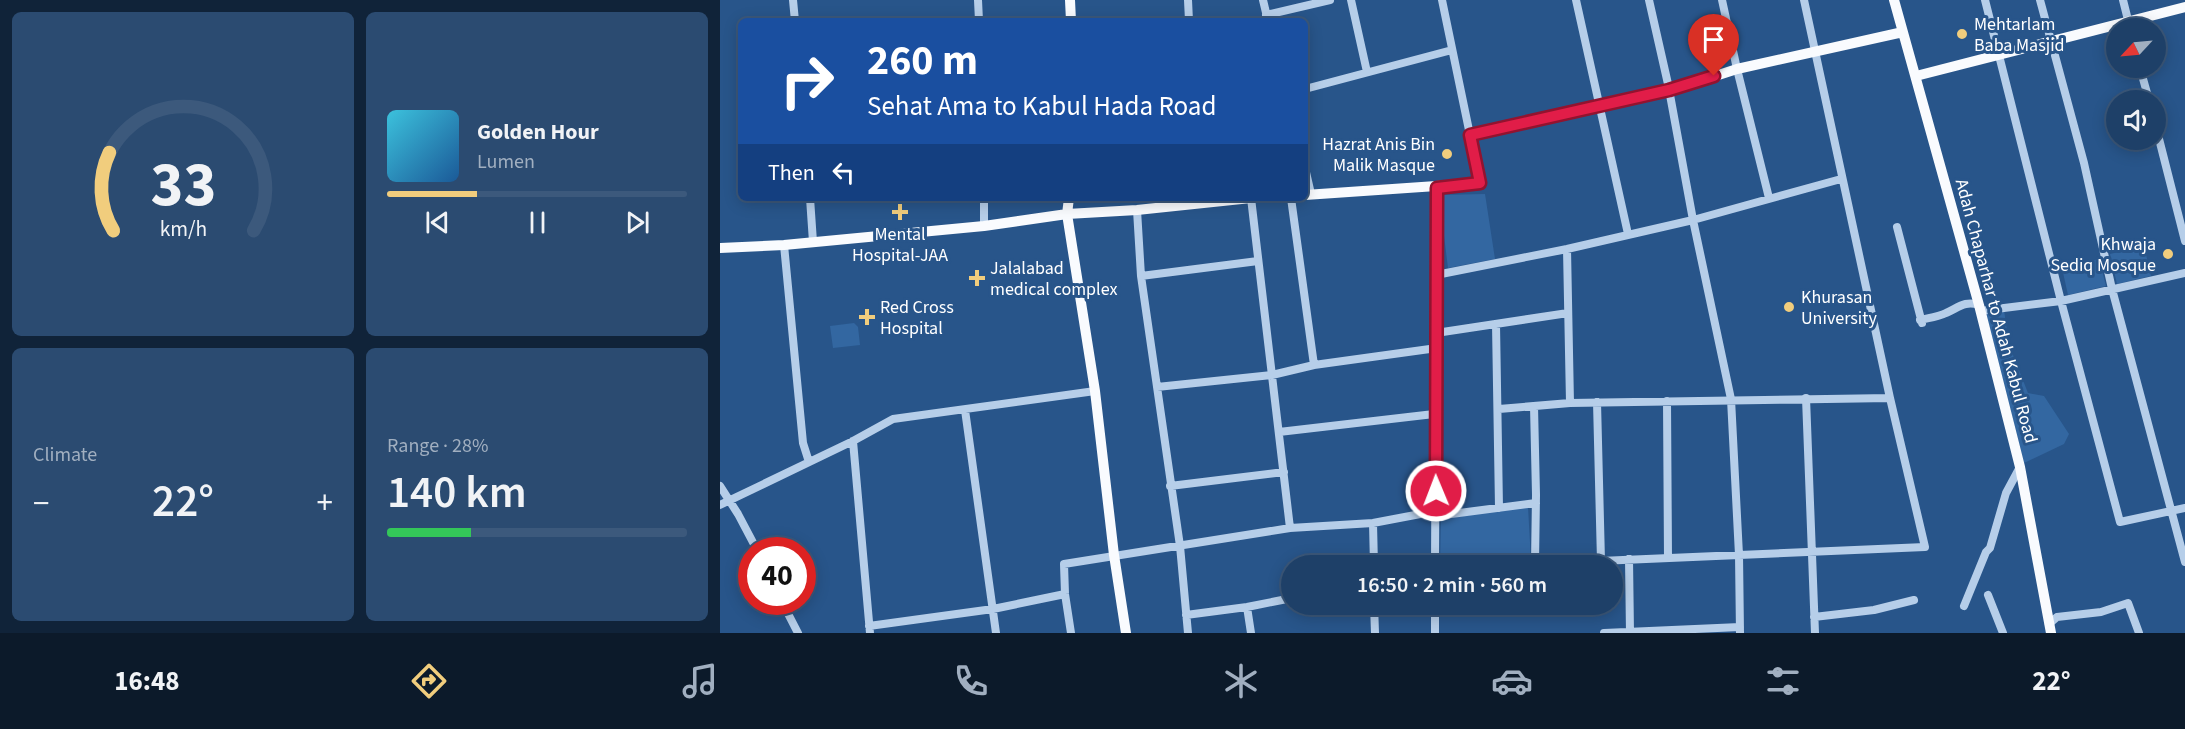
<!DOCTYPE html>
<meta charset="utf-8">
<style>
:root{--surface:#1e4068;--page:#2b4b71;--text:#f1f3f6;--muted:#a1afc0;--line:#3c597c;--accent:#f1cd7d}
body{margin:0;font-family:"Source Sans 3",sans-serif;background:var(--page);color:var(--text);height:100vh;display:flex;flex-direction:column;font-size:22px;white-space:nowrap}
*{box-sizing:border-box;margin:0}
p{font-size:20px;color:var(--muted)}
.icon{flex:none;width:33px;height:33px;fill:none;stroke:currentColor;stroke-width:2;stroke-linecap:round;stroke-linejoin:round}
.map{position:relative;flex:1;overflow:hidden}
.panel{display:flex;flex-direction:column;gap:12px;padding:12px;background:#102339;width:720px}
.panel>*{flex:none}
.banner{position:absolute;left:18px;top:18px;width:570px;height:183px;border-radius:9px;box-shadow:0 3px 15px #0003,0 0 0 2px var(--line);background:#1a4fa0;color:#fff;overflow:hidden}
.needle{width:39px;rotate:244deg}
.fabs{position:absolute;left:1386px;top:18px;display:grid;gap:12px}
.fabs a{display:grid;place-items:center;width:60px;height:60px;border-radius:50%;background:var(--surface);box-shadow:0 3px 15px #0003,0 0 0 2px var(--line);font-size:30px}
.speed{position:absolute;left:18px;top:537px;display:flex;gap:12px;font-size:30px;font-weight:700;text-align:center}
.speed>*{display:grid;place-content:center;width:78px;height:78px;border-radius:50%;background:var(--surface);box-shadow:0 3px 15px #0003,0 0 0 2px var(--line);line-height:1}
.speed .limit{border:9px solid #d22;background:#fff;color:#111}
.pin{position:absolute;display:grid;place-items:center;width:51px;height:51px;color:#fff;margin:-62px -26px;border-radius:50% 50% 50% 0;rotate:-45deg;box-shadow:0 0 6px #0007}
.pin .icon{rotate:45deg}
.me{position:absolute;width:66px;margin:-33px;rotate:359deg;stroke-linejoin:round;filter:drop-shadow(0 0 4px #0008)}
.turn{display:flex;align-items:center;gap:21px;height:126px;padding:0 30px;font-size:27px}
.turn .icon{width:78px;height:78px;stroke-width:2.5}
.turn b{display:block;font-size:42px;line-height:51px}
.then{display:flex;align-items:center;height:57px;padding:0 30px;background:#0003;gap:12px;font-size:22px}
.big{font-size:45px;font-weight:600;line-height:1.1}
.panel .card{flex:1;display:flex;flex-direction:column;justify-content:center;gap:9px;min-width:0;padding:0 21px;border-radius:9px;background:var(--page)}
.panel .dial{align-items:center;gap:0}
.dial svg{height:156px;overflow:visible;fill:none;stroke:var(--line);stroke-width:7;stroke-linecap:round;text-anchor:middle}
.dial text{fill:var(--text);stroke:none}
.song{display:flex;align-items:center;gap:18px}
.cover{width:72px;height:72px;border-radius:9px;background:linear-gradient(135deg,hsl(190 70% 55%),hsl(210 70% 35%))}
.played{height:6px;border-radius:3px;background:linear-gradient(90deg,var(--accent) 30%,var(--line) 30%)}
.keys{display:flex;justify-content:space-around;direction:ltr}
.heat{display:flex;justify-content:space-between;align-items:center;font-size:33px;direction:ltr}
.charge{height:9px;border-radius:4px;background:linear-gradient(90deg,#34c759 28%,var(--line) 0)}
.panel .tiles{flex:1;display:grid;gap:12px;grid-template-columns:repeat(2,1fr)}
.trip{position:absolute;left:561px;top:555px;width:342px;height:60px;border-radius:30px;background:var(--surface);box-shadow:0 3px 15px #0003,0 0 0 2px var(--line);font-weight:600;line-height:60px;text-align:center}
.tab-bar{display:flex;height:96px;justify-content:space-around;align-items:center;background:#0c1a2a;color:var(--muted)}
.tab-bar .icon{width:42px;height:42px}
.tab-bar .selected{color:var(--accent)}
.tab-bar b{font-size:27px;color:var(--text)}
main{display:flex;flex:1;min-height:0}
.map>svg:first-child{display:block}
</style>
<main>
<section class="panel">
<div class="tiles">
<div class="card dial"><svg viewBox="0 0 100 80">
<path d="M14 69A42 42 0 1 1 86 69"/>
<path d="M14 69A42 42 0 0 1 12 29" stroke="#f1cd7d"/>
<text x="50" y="56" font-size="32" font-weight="700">33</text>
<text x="50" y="72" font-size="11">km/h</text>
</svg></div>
<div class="card">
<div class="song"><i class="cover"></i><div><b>Golden Hour</b><p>Lumen</p></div></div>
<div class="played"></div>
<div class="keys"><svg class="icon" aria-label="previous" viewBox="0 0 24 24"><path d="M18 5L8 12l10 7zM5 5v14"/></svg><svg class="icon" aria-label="pause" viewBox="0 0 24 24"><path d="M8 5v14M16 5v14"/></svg><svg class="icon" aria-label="next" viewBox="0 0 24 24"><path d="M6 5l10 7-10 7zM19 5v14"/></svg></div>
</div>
<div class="card"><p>Climate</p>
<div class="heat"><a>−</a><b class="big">22°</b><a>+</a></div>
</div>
<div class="card"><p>Range · 28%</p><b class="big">140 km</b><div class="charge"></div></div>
</div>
</section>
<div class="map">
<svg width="1465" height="633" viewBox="0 0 1465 633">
<rect width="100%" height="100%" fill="#28558a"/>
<path fill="#3367a1" d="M765,194L775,259L728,268L719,195Z
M1424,246L1431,276L1397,284L1390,254Z
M1379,259L1386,286L1348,295L1342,268Z
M1284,310L1289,345L1308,393L1324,396L1349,434L1344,444L1304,463L1266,313Z
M134,323L138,327L140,345L113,348L110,326Z
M808,507L811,560L720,566L721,519Z"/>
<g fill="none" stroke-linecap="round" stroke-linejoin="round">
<path stroke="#b6cee9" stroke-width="8" d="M73,0L75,21
M258,0L259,21
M468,0L469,21
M543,0L548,21
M631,0L647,72
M722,0L750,135
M856,0L908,234
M929,0L948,84L973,220L1011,399L1019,555L1020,633
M1002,0L1017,69L1049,198
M1265,0L1341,301L1400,522L1465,508
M1320,0L1364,163L1392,289L1465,562
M1403,0L1410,28
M546,15L610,0
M1420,68L1429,100
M585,89L732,50
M1436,127L1465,241
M585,168L591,194
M90,198L93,242
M531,198L570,528
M571,198L594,365
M417,210L421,276L460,546L468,633
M264,226V198
M1177,227L1202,323
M64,245L83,443L89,462
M847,249L850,403
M716,275L847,249L973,220L1121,179
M421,276L538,261
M1260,311L1341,301L1465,273
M1200,320C1208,318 1218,317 1226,313C1238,308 1245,300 1259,305
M776,324L779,508
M716,333L848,313
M437,387L552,375L594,365L717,348
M1086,398L1095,633
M947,401L948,558
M877,402L881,561
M814,406L816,495L815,563
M779,409L850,403L1170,398
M245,410L276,633
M559,432L714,414
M133,441L150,633
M0,486L18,514L37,550
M450,486L564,472
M0,505L133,441L173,419L375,391
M716,516L816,503
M653,523L654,566
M909,559L910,633
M715,566L717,188
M761,566L1205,547L1170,398L1084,0
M1268,595L1283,633
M62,602L78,633
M654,604L655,633
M715,604V633
M1244,606L1266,552L1270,548L1286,493L1300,467
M527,607L531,633
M466,615L527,607L572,598
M1094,617L1154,610L1194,600
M1329,624L1337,617L1381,612L1408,603L1419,633
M149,626L273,609L345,594
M351,633L345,594L344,564L570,528L653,523L716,511
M884,633L1020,627"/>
<path stroke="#f9fbfe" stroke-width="10" d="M350,0L351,21
M1174,0L1259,305L1300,467L1331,633
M1196,76L1465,7
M585,195L760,183L750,135L949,91L1017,69L1183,32
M349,198L347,214L375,391L394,555L406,633
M0,248L64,245L264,226L347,214L417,210L531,198H570"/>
</g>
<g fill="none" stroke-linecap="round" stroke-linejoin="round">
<g stroke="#92132f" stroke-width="15">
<path id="route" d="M716,491L717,188L760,183L750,135L949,90L994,76"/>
</g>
<use href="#route" stroke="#e11d48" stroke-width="10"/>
</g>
<g fill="#f1cd7d" stroke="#28558a" stroke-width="2">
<circle cx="1242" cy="34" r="6"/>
<circle cx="727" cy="154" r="6"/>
<path d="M177 203h6v6h6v6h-6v6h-6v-6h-6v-6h6z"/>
<circle cx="1448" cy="254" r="6"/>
<path d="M254 269h6v6h6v6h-6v6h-6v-6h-6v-6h6z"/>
<circle cx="1069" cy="307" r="6"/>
<path d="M144 308h6v6h6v6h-6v6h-6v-6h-6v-6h6z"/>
</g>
<g text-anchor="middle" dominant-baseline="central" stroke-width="6" stroke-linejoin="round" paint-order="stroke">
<g font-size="18" fill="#fff" stroke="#28558a" text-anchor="start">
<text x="1254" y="24">Mehtarlam<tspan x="1254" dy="21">Baba Masjid</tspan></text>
<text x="715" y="144" text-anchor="end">Hazrat Anis Bin<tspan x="715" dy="21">Malik Masque</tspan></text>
<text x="180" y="234" text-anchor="middle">Mental<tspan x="180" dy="21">Hospital-JAA</tspan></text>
<text x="1436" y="244" text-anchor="end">Khwaja<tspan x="1436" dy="21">Sediq Mosque</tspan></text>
<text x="270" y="268">Jalalabad<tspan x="270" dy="21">medical complex</tspan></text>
<text x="1081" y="297">Khurasan<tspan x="1081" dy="21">University</tspan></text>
<text x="160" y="307">Red Cross<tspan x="160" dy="21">Hospital</tspan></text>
</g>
<g font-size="18" fill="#fff" stroke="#28558a">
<text transform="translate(1276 311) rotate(75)">Adah Chaparhar to Adah Kabul Road</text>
</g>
</g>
</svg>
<div class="fabs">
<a><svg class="needle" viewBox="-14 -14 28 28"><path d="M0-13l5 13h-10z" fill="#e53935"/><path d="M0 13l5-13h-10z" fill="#a1afc0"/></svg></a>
<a><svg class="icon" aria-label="sound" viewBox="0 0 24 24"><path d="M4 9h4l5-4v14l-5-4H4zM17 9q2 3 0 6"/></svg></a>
</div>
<div class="speed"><div class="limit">40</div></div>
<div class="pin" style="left:994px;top:76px;background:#d93025"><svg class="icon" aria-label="arrive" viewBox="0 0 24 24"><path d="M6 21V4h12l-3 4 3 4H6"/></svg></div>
<svg class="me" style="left:716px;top:491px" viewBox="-20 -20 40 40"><circle r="17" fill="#e11d48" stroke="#fff" stroke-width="3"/><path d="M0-11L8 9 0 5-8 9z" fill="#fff"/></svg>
<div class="trip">16:50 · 2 min · 560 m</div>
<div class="banner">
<div class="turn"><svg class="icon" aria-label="right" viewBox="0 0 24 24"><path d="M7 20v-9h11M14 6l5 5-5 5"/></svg><div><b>260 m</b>Sehat Ama to Kabul Hada Road</div></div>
<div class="then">Then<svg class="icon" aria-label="left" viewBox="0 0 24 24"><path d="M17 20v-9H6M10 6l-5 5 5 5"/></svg></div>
</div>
</div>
</main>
<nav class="tab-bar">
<b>16:48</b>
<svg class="icon selected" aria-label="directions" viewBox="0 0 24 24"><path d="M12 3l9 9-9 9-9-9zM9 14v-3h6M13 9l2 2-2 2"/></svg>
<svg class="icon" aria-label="music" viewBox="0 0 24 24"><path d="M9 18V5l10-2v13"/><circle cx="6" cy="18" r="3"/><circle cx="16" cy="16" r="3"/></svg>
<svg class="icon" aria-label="phone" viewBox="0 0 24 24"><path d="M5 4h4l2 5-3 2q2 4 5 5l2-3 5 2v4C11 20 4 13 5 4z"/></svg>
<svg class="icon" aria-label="climate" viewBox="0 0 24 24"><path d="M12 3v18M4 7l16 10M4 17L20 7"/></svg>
<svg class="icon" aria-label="car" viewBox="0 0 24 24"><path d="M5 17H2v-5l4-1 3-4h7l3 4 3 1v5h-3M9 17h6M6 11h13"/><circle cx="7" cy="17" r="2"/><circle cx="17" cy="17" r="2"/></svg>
<svg class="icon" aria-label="filters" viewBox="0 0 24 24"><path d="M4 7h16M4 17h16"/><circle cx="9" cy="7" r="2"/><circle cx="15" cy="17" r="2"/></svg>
<b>22°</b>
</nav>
